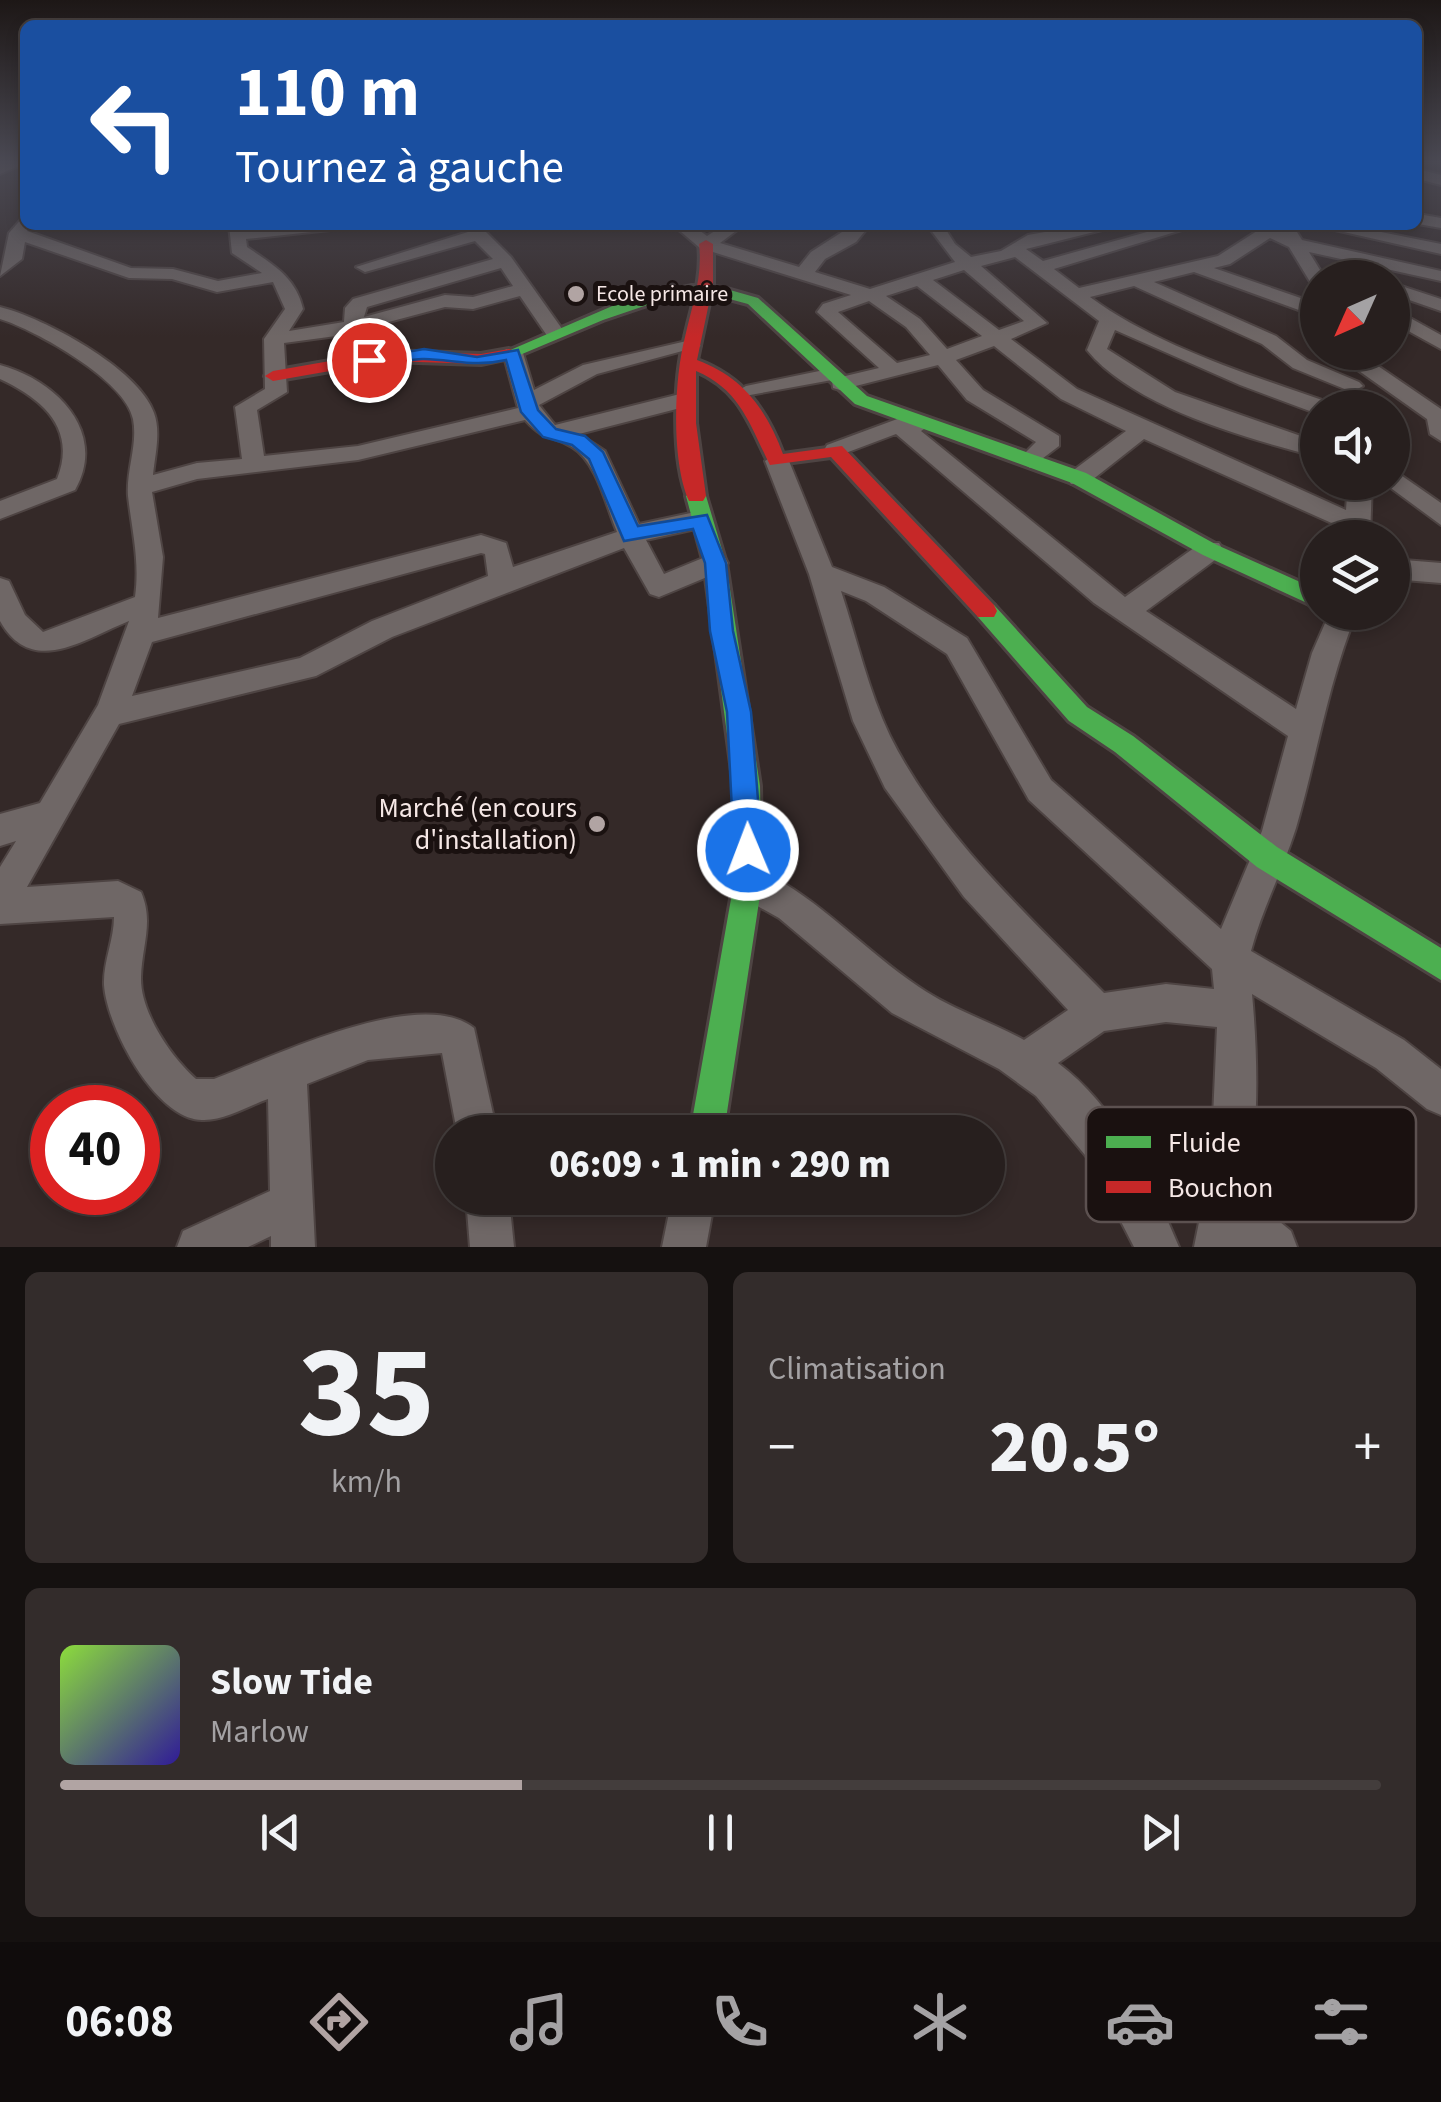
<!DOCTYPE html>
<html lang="fr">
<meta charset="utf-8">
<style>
:root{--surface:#271f1e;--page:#332c2b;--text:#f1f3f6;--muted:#a4a2a4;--line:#433d3c;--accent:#b1a4a3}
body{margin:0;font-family:"Source Sans 3",sans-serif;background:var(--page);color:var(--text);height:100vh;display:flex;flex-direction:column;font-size:38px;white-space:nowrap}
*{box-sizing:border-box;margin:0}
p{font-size:32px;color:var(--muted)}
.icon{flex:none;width:55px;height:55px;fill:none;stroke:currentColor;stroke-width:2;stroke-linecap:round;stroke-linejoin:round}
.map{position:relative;height:1247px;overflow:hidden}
.details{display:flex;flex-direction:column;gap:25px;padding:25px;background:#151110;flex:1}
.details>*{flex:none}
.top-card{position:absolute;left:20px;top:20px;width:1402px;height:210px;border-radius:15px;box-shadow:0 5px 15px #0003,0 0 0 2px var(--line);background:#1a4fa0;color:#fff;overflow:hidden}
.needle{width:65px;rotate:225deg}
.fabs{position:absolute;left:1300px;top:260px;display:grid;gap:20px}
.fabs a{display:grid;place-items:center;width:110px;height:110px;border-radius:50%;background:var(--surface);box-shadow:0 5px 15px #0003,0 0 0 2px var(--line);font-size:50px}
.speed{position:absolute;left:30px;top:1085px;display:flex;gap:20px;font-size:50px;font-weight:700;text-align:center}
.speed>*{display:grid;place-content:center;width:130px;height:130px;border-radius:50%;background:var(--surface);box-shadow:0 5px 15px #0003,0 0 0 2px var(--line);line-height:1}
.speed .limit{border:15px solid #d22;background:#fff;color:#111}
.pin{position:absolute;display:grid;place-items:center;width:85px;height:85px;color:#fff;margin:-42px;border:5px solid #fff;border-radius:50%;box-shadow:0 2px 10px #0007}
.me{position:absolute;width:110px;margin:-55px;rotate:359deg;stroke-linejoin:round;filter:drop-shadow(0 0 8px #0008)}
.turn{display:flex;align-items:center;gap:35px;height:210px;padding:0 50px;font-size:45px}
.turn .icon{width:130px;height:130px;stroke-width:2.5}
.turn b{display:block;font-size:70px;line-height:85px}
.big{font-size:75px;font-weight:800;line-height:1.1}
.details .widget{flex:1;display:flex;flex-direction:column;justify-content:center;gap:15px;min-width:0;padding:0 35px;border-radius:15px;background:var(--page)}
.details .dial{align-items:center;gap:0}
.dial b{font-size:130px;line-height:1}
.song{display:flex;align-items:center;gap:30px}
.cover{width:120px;height:120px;border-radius:15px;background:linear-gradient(135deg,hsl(90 70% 55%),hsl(250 70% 35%))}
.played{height:10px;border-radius:5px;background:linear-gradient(90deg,var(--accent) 35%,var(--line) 35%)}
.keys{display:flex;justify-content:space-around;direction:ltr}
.heat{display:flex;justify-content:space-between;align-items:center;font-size:55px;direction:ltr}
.details .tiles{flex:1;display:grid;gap:25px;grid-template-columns:1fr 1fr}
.widget:last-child{grid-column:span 2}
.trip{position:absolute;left:435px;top:1115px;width:570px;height:100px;border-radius:50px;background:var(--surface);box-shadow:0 5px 15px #0003,0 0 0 2px var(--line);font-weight:800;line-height:100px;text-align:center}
.tab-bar{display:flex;height:160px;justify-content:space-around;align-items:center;background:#100c0c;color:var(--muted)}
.tab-bar .icon{width:70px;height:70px}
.tab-bar .current{color:var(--accent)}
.tab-bar b{font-size:45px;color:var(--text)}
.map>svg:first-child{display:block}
</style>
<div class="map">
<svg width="1441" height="1247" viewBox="0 0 1441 1247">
<rect width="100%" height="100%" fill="#342928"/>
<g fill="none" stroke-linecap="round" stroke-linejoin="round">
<g stroke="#4e4443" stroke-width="4">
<path id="street" d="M23,162L21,165L0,174V163Z
M1418,169L1441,175V185L1418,179Z
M1418,214L1441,218V228L1418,224Z
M24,216L25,225H30L27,231L131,268L173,269L218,281L262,273L232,253L229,225H245L246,229L338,225L330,230L246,239L247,247C272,264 296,277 303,309L289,331L344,322L345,308L353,299L493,259L475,241L365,272L356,267L468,232L462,225H479L511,257L565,333L548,337L520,296L473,309L445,307L336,336L284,343L287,392L257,410L264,456L358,446L518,408L503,353L506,349L523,353L534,390L583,365L691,340L701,346L597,374L539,405L555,425L684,393L692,395V405L579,434L605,451L639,524L700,511L709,514L712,520L709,526L646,540L664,574L715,553L724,556L728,563L724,570L659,597L650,594L624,548L392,637L316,676L119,724L27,887L118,881L141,892C154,922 142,945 141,977C140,1012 171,1057 196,1079H214C273,1057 419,985 474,1028L497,1132H457L442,1053L368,1060L307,1084L315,1247H271V1236L248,1247H177L183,1231L270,1191L268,1099C248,1106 224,1121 202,1120C155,1119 107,1027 104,985C103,962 114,940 114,917L0,924V867L16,841L0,846V814L40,803L98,705L129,621C84,639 32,678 0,621V578L9,581L25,615L43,632L135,597C140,561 132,531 128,496C126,470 138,445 133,419C126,381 36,330 0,319V307C44,318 138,368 154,413C161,432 155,455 153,475L197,463L242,459L235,407L265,389L264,339L285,309L273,282L217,292L172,279L129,278L25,242L22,259L0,276L9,233ZM501,268L513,286L473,297L445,295L364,317L367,307ZM525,420C546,443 551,434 572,447C597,462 606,506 617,532L513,567L506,543L481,535L158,618L163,557L152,492L197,479L358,460ZM481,553L485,554L488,576L372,621L300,658L132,696L152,642Z
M673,225H692L707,236L724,225H744L720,243L799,267L811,252L853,225H870L856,242L825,259L815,272L870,289L955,262L927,225H943L955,244L971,257L1001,251L1028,235L1085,225H1122L1026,249L1043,261L1172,225H1198L1054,269L1079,288L1218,256L1257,231L1249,225L1297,232L1302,240L1441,271V281L1309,252L1325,278H1318V286L1312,285L1289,247L1270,238L1230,264L1214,268L1318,304V317L1194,272L1154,282L1276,336L1307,360L1359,382L1363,386L1352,392L1293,368L1262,344L1134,286L1090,297C1156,346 1253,376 1331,403L1333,408H1318L1315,413L1240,385L1115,330L1107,349L1175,392L1318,442V457C1248,439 1133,407 1087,350L1099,321L1015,257L981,266L1047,323L1011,339L1077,389L1346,510L1348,482H1372L1370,538H1344L1345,529L1144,439L1087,484H1071L1067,478L1071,472L1126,431L1061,399L994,346L956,360L983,390L1059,436V446L1030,468L1018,460L1036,442L967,400L938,365L840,390L833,388L832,380L739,397L735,392L746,386L829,369L836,371L837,378L879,368L817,312L823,304L851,295L700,248ZM964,270L1024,321L999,330L933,280ZM917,286L982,336L947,349L920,319L886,296ZM869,301L906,327L930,355L897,363L838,312Z
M1313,225H1346L1441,244V254Z
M1392,283L1441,299V311L1392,294Z
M1392,308L1441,335V349L1392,322Z
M1346,352L1359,353L1441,409V441L1430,434L1427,419L1345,361Z
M0,365C56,380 108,432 75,490L0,519V501L57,479C77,429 43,399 0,379Z
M900,418L927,420L930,425L921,431L1125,597L1201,543H1219L1223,550L1219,557L1146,611L1296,709L1312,653L1330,612H1357C1328,682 1317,756 1296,828C1283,870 1262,909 1251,951L1404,1040L1441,1069V1115L1427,1109L1376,1068L1252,994C1258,1059 1259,1130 1247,1195L1291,1231L1297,1247H1194L1211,1163L1217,1027L1166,1022L1104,1031L1058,1063C1116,1106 1152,1182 1179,1247H1134L1090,1161L1036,1096L999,1069L892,1013L779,918L736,894L731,882L736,870L748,865C816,893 859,947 919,987C951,1009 989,1021 1024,1040L1068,1010L964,897L885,788L853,721L809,574L765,461L777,453L789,461L832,567L884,587L967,638L1051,780L1221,929L1262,831L1288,736L1094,603L896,434L835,457L824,450L827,445ZM841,591L866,601L947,654L1029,800L1212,969L1214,989L1166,984L1104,993C1027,914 940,836 890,736C868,690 857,639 841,591Z
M1392,469L1441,503V525L1384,483L1392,482Z
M1392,559L1441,563V583L1392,579Z
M466,1198H509L514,1247H470Z
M672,1198H715L706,1247H662Z"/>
</g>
<g stroke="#4e4443" stroke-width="6">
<path id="fast" d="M692,286L723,288L758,298L867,396L1086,473L1217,545L1318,590V608L1203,555L1072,483L855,404L748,304L722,297L692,295L662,300L603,320L515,357L501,354L624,301Z
M696,489L706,496L726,563L760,786L762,882L724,1132H690L734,882V786L704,563L686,496Z
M986,602L994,605L1087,707L1133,736L1277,847L1441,948V980L1257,867L1115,752L1069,721L978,617L975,611L978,605Z"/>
</g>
<g stroke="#4e4443" stroke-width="6">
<path id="jam" d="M706,240L713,244V284L697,360C743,377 766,409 783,454L842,446L994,605L997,611L994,617H978L831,457L770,465C750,426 741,390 696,371V423L706,496L703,501H689C671,461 674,379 685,337C692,305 703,277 699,244Z
M509,349L515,351V357L481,364L387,361L273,381L265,376L273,371L387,351L481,354Z"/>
</g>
<use href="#street" fill="#6f6766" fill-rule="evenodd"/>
<use href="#fast" fill="#4caf50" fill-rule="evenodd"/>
<use href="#jam" fill="#c62828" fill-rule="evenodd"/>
</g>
<linearGradient id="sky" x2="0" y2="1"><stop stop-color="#1d1716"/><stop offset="0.48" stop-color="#4a4953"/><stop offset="1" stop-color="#4a4953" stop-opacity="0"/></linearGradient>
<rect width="1441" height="337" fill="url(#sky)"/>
<path fill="#1a73e8" stroke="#114b97" stroke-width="2.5" d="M424,349L477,357L518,350L538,410L556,429L585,436L603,452L638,526L707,515L726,563L733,631L751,712L762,850L758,860L748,864L738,860L734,850L727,712L710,631L705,563L693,529L624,541L589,459L572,445L543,437L521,412L506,360C476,367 455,360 424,359C405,358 376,372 360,360Z"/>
<g fill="#b1a4a3" stroke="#1a1110" stroke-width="4">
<circle cx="576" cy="294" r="10"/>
<circle cx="597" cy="824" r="10"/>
</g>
<g text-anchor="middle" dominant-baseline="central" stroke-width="10" stroke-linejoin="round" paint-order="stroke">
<g font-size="22" fill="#f5e7e5" stroke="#1a1110" text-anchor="start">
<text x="596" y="294">Ecole primaire</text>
</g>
<g font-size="28" fill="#f5e7e5" stroke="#1a1110" text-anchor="end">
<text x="577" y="808">Marché (en cours<tspan x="577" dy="32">d'installation)</tspan></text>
</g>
</g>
<rect x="1086" y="1107" width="330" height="115" rx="15" fill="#1a1110" stroke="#5c5150" stroke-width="2.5"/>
<rect x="1106" y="1136" width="45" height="12" fill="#4caf50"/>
<rect x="1106" y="1181" width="45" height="12" fill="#c62828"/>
<g font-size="28" fill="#f5e7e5">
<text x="1168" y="1152">Fluide</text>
<text x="1168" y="1197">Bouchon</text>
</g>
</svg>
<div class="fabs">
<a><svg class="needle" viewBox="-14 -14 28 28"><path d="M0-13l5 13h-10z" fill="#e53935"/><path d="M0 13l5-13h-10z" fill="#a4a2a4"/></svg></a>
<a><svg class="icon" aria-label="sound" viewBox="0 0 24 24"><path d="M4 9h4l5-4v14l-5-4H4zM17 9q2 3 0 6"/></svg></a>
<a><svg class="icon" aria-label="layers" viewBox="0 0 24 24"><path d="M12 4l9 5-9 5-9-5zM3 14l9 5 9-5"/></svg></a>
</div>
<div class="speed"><div class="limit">40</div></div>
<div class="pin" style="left:369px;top:360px;background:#d93025"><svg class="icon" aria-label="arrive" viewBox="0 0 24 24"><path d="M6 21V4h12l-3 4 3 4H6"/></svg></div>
<svg class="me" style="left:748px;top:850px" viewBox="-20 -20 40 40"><circle r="17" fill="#1a73e8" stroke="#fff" stroke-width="3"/><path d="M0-11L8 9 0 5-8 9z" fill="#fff"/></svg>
<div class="trip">06:09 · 1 min · 290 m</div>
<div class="top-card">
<div class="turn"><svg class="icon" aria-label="left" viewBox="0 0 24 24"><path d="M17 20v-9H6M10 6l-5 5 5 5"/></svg><div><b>110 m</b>Tournez à gauche</div></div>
</div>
</div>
<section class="details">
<div class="tiles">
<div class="widget dial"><b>35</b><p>km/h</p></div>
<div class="widget"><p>Climatisation</p>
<div class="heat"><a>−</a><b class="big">20.5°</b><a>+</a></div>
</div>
<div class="widget">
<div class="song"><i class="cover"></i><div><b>Slow Tide</b><p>Marlow</p></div></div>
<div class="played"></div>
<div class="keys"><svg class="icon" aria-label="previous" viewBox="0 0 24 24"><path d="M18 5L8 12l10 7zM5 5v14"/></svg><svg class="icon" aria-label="pause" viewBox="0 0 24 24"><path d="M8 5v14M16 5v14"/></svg><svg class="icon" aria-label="next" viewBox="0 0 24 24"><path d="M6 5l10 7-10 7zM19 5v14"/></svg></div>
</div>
</div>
</section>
<nav class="tab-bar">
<b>06:08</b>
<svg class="icon current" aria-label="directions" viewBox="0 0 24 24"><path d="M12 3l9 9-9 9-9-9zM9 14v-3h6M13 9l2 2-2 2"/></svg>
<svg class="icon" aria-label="music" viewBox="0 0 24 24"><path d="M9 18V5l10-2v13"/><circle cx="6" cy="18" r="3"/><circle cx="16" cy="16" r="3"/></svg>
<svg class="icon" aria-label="phone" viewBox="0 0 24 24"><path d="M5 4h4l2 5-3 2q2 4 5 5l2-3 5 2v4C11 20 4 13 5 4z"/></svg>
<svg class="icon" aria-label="climate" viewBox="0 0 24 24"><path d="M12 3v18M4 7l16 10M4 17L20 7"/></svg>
<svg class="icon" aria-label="car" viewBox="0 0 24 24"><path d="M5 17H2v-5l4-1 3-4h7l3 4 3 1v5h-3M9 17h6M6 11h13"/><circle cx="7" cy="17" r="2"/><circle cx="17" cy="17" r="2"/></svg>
<svg class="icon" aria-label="filters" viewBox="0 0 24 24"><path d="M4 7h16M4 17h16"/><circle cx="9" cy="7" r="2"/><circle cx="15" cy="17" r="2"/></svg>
</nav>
